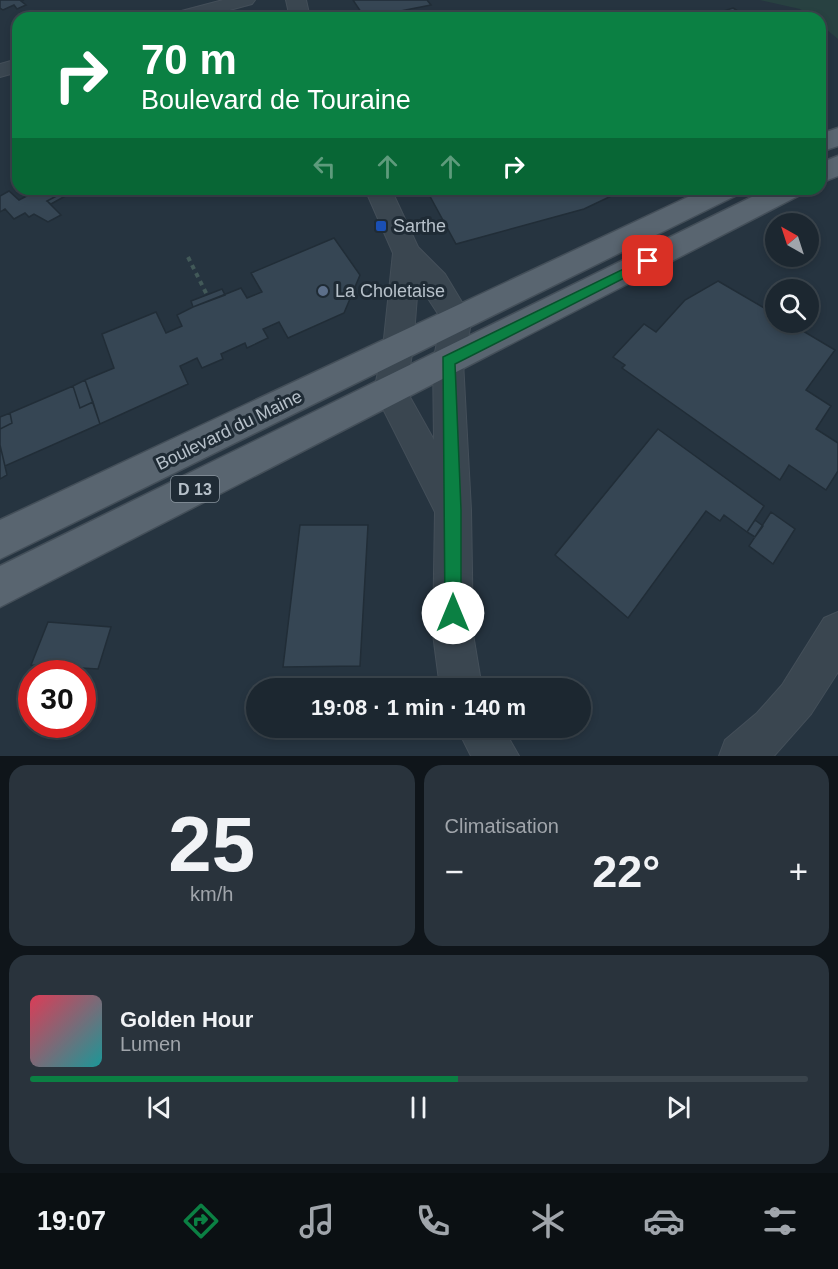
<!DOCTYPE html>
<html lang="fr">
<meta charset="utf-8">
<style>
:root{--surface:#1c2730;--page:#29333c;--text:#f1f3f6;--muted:#a0a5ab;--line:#3a444c;--accent:#0b8043}
body{margin:0;font-family:Arial,sans-serif;background:var(--page);color:var(--text);height:100vh;display:flex;flex-direction:column;font-size:22px;white-space:nowrap}
*{box-sizing:border-box;margin:0}
p{font-size:20px;color:var(--muted)}
.icon{flex:none;width:33px;height:33px;fill:none;stroke:currentColor;stroke-width:2;stroke-linecap:round;stroke-linejoin:round}
.map{position:relative;height:756px;overflow:hidden}
.side{display:flex;flex-direction:column;gap:9px;padding:9px;background:#0f151a;flex:1}
.side>*{flex:none}
.hud{position:absolute;left:12px;top:12px;width:814px;height:183px;border-radius:18px;box-shadow:0 3px 9px #0003,0 0 0 2px var(--line);background:#0b8043;color:#fff;overflow:hidden}
.needle{width:39px;rotate:321deg}
.fabs{position:absolute;left:765px;top:213px;display:grid;gap:12px}
.fabs a{display:grid;place-items:center;width:54px;height:54px;border-radius:50%;background:var(--surface);box-shadow:0 3px 9px #0003,0 0 0 2px var(--line);font-size:30px}
.speed{position:absolute;left:18px;top:660px;display:flex;gap:12px;font-size:30px;font-weight:700;text-align:center}
.speed>*{display:grid;place-content:center;width:78px;height:78px;border-radius:50%;background:var(--surface);box-shadow:0 3px 9px #0003,0 0 0 2px var(--line);line-height:1}
.speed .limit{border:9px solid #d22;background:#fff;color:#111}
.pin{position:absolute;display:grid;place-items:center;width:51px;height:51px;color:#fff;margin:-26px;border-radius:12px;box-shadow:0 3px 9px #0006}
.me{position:absolute;width:66px;margin:-33px;rotate:0deg;stroke-linejoin:round;filter:drop-shadow(0 0 4px #0008)}
.turn{display:flex;align-items:center;gap:21px;height:126px;padding:0 30px;font-size:27px}
.turn .icon{width:78px;height:78px;stroke-width:2.5}
.turn b{display:block;font-size:42px;line-height:51px}
.lanes{display:flex;align-items:center;height:57px;padding:0 30px;background:#0003;justify-content:center;gap:30px;direction:ltr}
.lanes .off{opacity:.35}
.big{font-size:45px;font-weight:700;line-height:1.1}
.side .tile{flex:1;display:flex;flex-direction:column;justify-content:center;gap:9px;min-width:0;padding:0 21px;border-radius:18px;background:var(--page)}
.side .dial{align-items:center;gap:0}
.dial b{font-size:78px;line-height:1}
.song{display:flex;align-items:center;gap:18px}
.cover{width:72px;height:72px;border-radius:9px;background:linear-gradient(135deg,hsl(350 70% 55%),hsl(180 70% 35%))}
.played{height:6px;border-radius:3px;background:linear-gradient(90deg,var(--accent) 55%,var(--line) 55%)}
.keys{display:flex;justify-content:space-around;direction:ltr}
.heat{display:flex;justify-content:space-between;align-items:center;font-size:33px;direction:ltr}
.side .tiles{flex:1;display:grid;gap:9px;grid-template-columns:1fr 1fr}
.tile:last-child{grid-column:span 2}
.trip{position:absolute;left:246px;top:678px;width:345px;height:60px;border-radius:30px;background:var(--surface);box-shadow:0 3px 9px #0003,0 0 0 2px var(--line);font-weight:700;line-height:60px;text-align:center}
.menu{display:flex;height:96px;justify-content:space-around;align-items:center;background:#0b1013;color:var(--muted)}
.menu .icon{width:42px;height:42px}
.menu .selected{color:var(--accent)}
.menu b{font-size:27px;color:var(--text)}
.map>svg:first-child{display:block}
</style>
<div class="map">
<svg width="838" height="756" viewBox="0 0 838 756">
<rect width="100%" height="100%" fill="#263440"/>
<path fill="#284141" d="M760,0H838V39L821,25L820,18H812L800,9Z"/>
<path fill="#364654" stroke="#212d37" stroke-width="1.5" d="M0,0H24L21,1L26,5L17,9L14,5L3,10L0,8Z
M353,0H427L431,5L365,18Z
M733,8L749,18H720L714,14Z
M40,189H70L47,201L61,215L48,222L34,214L29,217L25,213L14,219L5,209L0,212V196L9,191L19,200Z
M70,189H78L51,204L47,201Z
M129,189H158V190L130,196Z
M426,189H626L584,209L456,244Z
M334,238L360,275L344,313L288,338L279,322L263,329L268,338L247,348L245,343L221,354L223,359L202,368L197,358L180,366L188,384L100,424L85,380L114,368L102,334L156,312L166,333L182,326L177,315L193,307L241,288L247,298L262,292L251,273Z
M718,281L776,315V322H788L835,350L806,390L831,406L816,429L838,443V471L826,490L789,465L780,480L622,368L625,365L613,357L644,324L656,332L685,300Z
M222,289L225,295L193,307L191,301Z
M85,380L93,402L80,408L73,386Z
M73,386L80,408L93,402L100,424L5,466L0,445V429L12,423L10,413Z
M10,413L12,423L0,429V417Z
M658,429L764,506L747,532L724,515L720,521L706,511L628,618L555,555Z
M0,445L7,475L0,479Z
M771,512L795,529L773,564L749,546Z
M755,520L763,526L755,537L747,532Z
M300,525H368L360,666L283,667Z
M48,622L111,627L98,669L31,665Z"/>
<g fill="none" stroke-linecap="round" stroke-linejoin="round">
<g stroke="#444f59" stroke-width="2">
<path id="minor" d="M223,0H255L252,4L200,18H167L170,14Z
M286,0H306L310,18H290Z
M18,59V72L0,77V64Z
M365,189H391L418,247L445,274L472,319L463,361L471,510L473,634L482,688H440L433,634L435,512L374,391L383,348L393,253ZM418,283L442,320L433,361L434,440L406,390L413,348Z
M838,612V672L811,714L774,756H719L725,740L757,713L782,685L824,618Z
M457,728H503L519,756H471Z"/>
</g>
<g stroke="#444f59" stroke-width="3">
<path id="major" d="M838,128V146L820,152V134Z
M838,156V176L820,183V163Z
M705,189H741L737,195L0,559V520Z
M768,189H804L800,195L0,607V566Z"/>
</g>
<path stroke="#425958" stroke-width="4" stroke-dasharray="4.5 4.5" stroke-linecap="butt" d="M188,257L207,295"/>
<use href="#minor" fill="#3a4650" fill-rule="evenodd"/>
<use href="#major" fill="#596570" fill-rule="evenodd"/>
</g>
<path fill="#0b8043" stroke="#07532c" stroke-width="1.5" d="M648,257L654,261L652,264L455,364L461,510V613L459,619L453,622L447,619L445,613L443,357Z"/>
<rect fill="#1a4fb4" stroke="#1f2b35" stroke-width="2" x="375" y="220" width="12" height="12" rx="3"/>
<circle fill="#5c6f8a" stroke="#1f2b35" stroke-width="2" cx="323" cy="291" r="6"/>
<g text-anchor="middle" dominant-baseline="central" stroke-width="6" stroke-linejoin="round" paint-order="stroke">
<rect fill="#1f2b35" stroke="#89949d" stroke-width="1.5" x="171" y="476" width="48" height="26" rx="4.5"/>
<g font-size="16" font-weight="bold" fill="#b7c1ca">
<text x="195" y="489">D 13</text>
</g>
<g font-size="18" fill="#b7c1ca" stroke="#1f2b35" text-anchor="start">
<text x="393" y="226">Sarthe</text>
<text x="335" y="291">La Choletaise</text>
</g>
<g font-size="18" fill="#b7c1ca" stroke="#1f2b35">
<text transform="translate(229 430) rotate(-26)">Boulevard du Maine</text>
</g>
</g>
</svg>
<div class="fabs">
<a><svg class="needle" viewBox="-14 -14 28 28"><path d="M0-13l5 13h-10z" fill="#e53935"/><path d="M0 13l5-13h-10z" fill="#a0a5ab"/></svg></a>
<a><svg class="icon" aria-label="search" viewBox="0 0 24 24"><circle cx="10" cy="10" r="6"/><path d="M15 15l6 6"/></svg></a>
</div>
<div class="speed"><div class="limit">30</div></div>
<div class="pin" style="left:648px;top:261px;background:#d93025"><svg class="icon" aria-label="arrive" viewBox="0 0 24 24"><path d="M6 21V4h12l-3 4 3 4H6"/></svg></div>
<svg class="me" style="left:453px;top:613px" viewBox="-20 -20 40 40"><circle r="19" fill="#fff"/><path d="M0-13L10 11 0 6-10 11z" fill="#0b8043"/></svg>
<div class="trip">19:08 · 1 min · 140 m</div>
<div class="hud">
<div class="turn"><svg class="icon" aria-label="right" viewBox="0 0 24 24"><path d="M7 20v-9h11M14 6l5 5-5 5"/></svg><div><b>70 m</b>Boulevard de Touraine</div></div>
<div class="lanes"><svg class="icon off" aria-label="left" viewBox="0 0 24 24"><path d="M17 20v-9H6M10 6l-5 5 5 5"/></svg><svg class="icon off" aria-label="ahead" viewBox="0 0 24 24"><path d="M12 20V5M6 11l6-6 6 6"/></svg><svg class="icon off" aria-label="ahead" viewBox="0 0 24 24"><path d="M12 20V5M6 11l6-6 6 6"/></svg><svg class="icon" aria-label="right" viewBox="0 0 24 24"><path d="M7 20v-9h11M14 6l5 5-5 5"/></svg></div>
</div>
</div>
<section class="side">
<div class="tiles">
<div class="tile dial"><b>25</b><p>km/h</p></div>
<div class="tile"><p>Climatisation</p>
<div class="heat"><a>−</a><b class="big">22°</b><a>+</a></div>
</div>
<div class="tile">
<div class="song"><i class="cover"></i><div><b>Golden Hour</b><p>Lumen</p></div></div>
<div class="played"></div>
<div class="keys"><svg class="icon" aria-label="previous" viewBox="0 0 24 24"><path d="M18 5L8 12l10 7zM5 5v14"/></svg><svg class="icon" aria-label="pause" viewBox="0 0 24 24"><path d="M8 5v14M16 5v14"/></svg><svg class="icon" aria-label="next" viewBox="0 0 24 24"><path d="M6 5l10 7-10 7zM19 5v14"/></svg></div>
</div>
</div>
</section>
<nav class="menu">
<b>19:07</b>
<svg class="icon selected" aria-label="directions" viewBox="0 0 24 24"><path d="M12 3l9 9-9 9-9-9zM9 14v-3h6M13 9l2 2-2 2"/></svg>
<svg class="icon" aria-label="music" viewBox="0 0 24 24"><path d="M9 18V5l10-2v13"/><circle cx="6" cy="18" r="3"/><circle cx="16" cy="16" r="3"/></svg>
<svg class="icon" aria-label="phone" viewBox="0 0 24 24"><path d="M5 4h4l2 5-3 2q2 4 5 5l2-3 5 2v4C11 20 4 13 5 4z"/></svg>
<svg class="icon" aria-label="climate" viewBox="0 0 24 24"><path d="M12 3v18M4 7l16 10M4 17L20 7"/></svg>
<svg class="icon" aria-label="car" viewBox="0 0 24 24"><path d="M5 17H2v-5l4-1 3-4h7l3 4 3 1v5h-3M9 17h6M6 11h13"/><circle cx="7" cy="17" r="2"/><circle cx="17" cy="17" r="2"/></svg>
<svg class="icon" aria-label="filters" viewBox="0 0 24 24"><path d="M4 7h16M4 17h16"/><circle cx="9" cy="7" r="2"/><circle cx="15" cy="17" r="2"/></svg>
</nav>
